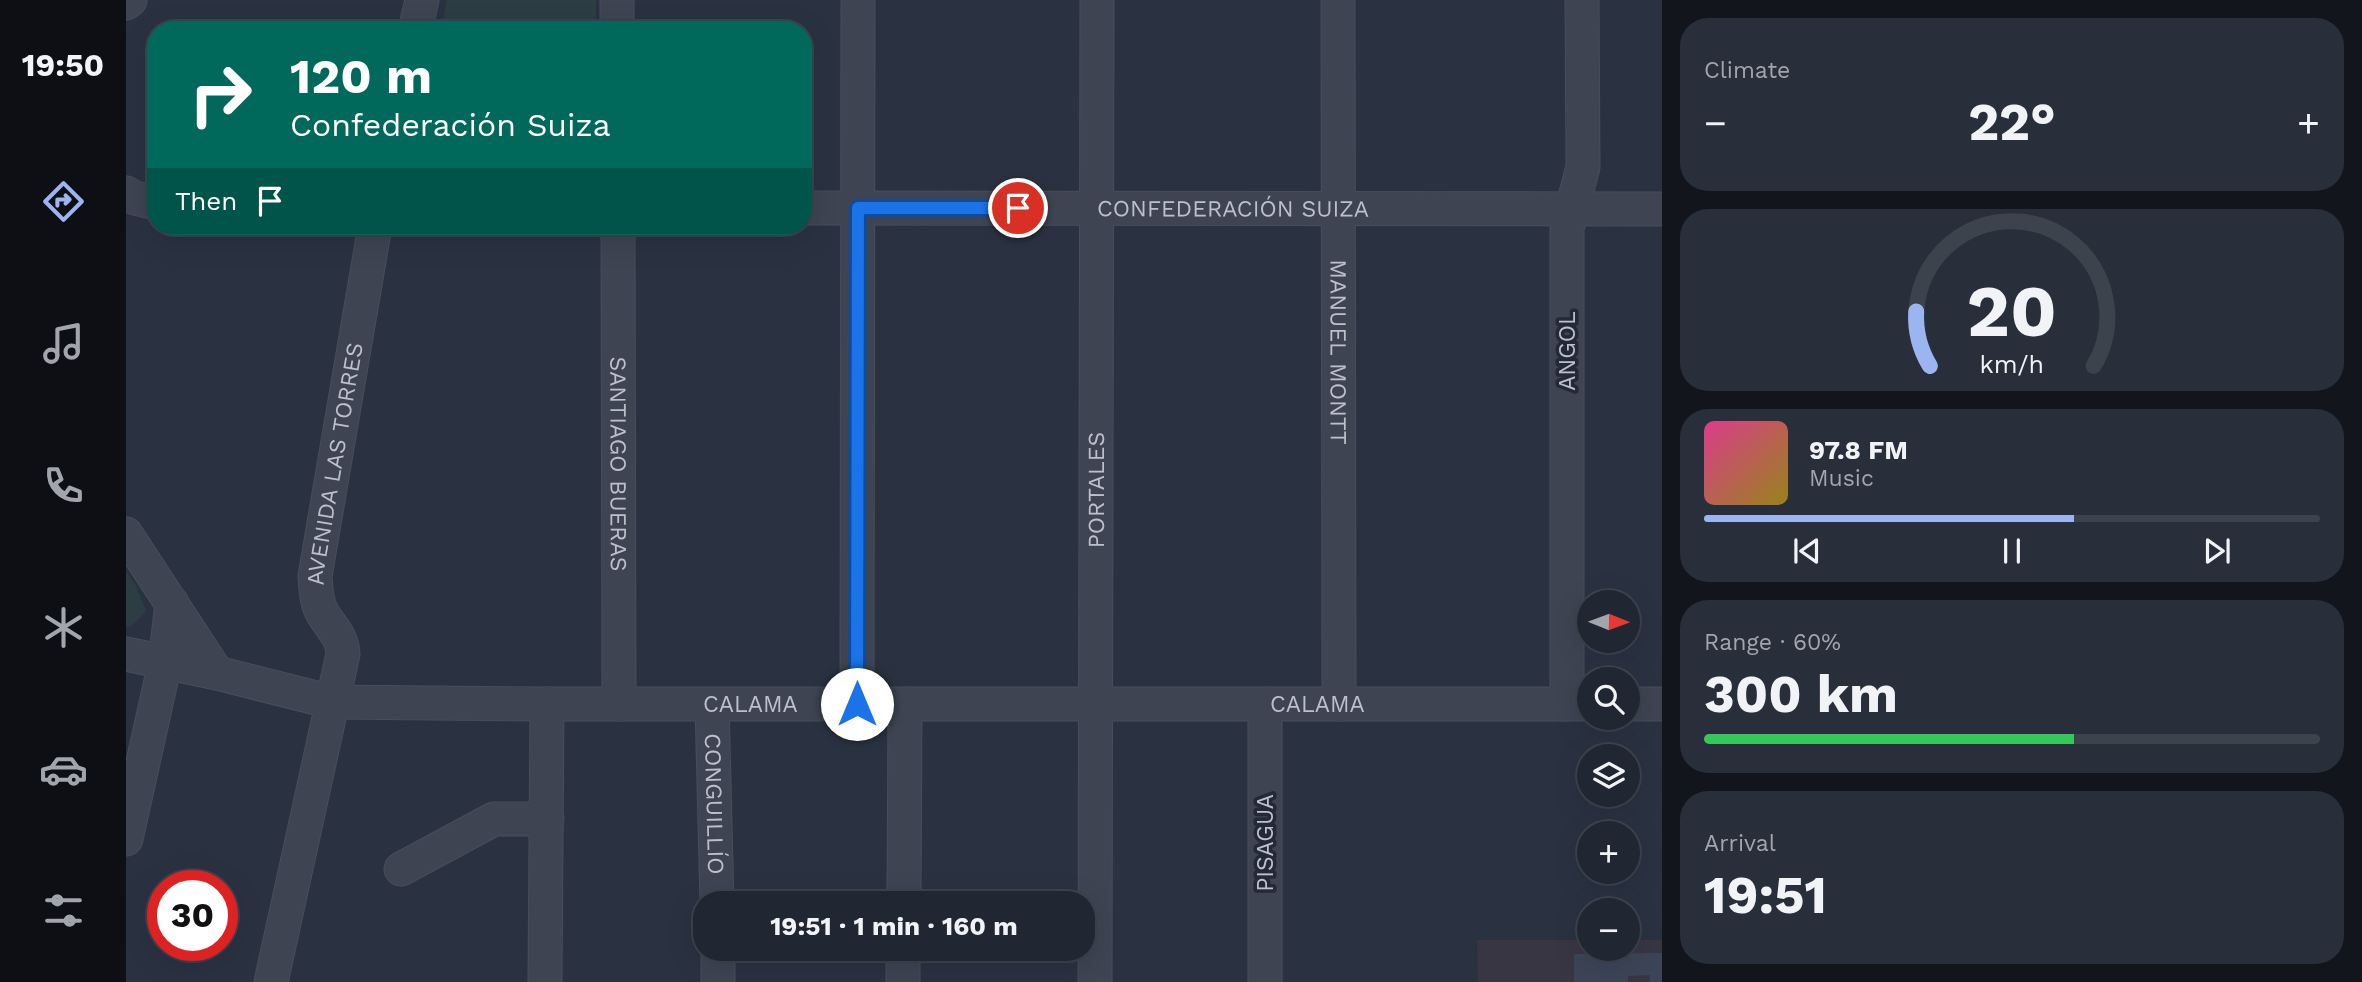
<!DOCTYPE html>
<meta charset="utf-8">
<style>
:root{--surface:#202632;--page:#282e3a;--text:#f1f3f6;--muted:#a2a5ac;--line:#3d434d;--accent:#9cb4f0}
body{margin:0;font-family:"Work Sans",sans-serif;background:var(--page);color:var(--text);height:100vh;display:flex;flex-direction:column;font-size:26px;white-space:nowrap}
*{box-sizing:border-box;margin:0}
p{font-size:23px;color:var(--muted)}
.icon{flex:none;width:38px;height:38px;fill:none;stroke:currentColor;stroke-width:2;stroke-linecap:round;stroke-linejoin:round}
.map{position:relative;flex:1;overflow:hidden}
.panel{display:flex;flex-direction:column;gap:18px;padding:18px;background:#12151c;width:700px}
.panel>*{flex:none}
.top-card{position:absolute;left:21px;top:21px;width:665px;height:214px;border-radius:28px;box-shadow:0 7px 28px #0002,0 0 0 2px var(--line);background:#00695c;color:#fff;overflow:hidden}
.needle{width:46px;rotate:91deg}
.controls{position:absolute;left:1451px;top:590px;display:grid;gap:14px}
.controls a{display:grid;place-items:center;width:63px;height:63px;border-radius:50%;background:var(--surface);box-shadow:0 7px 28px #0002,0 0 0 2px var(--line);font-size:35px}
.speed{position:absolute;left:21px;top:870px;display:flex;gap:14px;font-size:35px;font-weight:700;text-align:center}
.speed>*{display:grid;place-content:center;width:91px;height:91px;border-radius:50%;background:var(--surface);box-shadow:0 7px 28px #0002,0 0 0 2px var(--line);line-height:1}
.speed .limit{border:10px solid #d22;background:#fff;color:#111}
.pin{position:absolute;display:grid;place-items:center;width:60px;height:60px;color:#fff;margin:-30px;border:4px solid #fff;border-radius:50%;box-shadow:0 2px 7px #0007}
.me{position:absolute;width:77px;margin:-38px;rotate:0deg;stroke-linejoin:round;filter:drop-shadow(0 0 5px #0008)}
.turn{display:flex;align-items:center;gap:24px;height:147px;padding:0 28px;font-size:32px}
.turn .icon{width:91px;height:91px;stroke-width:2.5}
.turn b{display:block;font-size:49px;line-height:60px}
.then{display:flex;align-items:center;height:66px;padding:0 28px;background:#0003;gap:14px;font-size:26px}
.big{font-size:52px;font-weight:700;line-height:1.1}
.panel .widget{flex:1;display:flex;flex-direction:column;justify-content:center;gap:10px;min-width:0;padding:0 24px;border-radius:28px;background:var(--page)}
.panel .dial{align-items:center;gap:0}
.dial svg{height:182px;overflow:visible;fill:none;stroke:var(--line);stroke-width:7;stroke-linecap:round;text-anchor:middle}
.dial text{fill:var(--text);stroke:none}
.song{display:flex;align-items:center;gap:21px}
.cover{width:84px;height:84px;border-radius:10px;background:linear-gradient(135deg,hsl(330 70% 55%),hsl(50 70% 35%))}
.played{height:7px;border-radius:4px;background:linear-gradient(90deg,var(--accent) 60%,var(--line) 60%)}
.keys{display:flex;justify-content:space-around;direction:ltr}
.heat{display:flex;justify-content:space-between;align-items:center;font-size:38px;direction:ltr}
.charge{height:10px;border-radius:5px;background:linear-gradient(90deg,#34c759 60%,var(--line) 0)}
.trip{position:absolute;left:567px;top:891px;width:402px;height:70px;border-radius:28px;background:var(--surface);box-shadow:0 7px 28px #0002,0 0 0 2px var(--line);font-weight:700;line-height:70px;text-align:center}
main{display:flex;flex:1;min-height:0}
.menu{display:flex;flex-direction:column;width:126px;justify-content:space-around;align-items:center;background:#0d0f14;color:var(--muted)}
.menu .icon{width:49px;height:49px}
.menu .active{color:var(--accent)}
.menu b{font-size:32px;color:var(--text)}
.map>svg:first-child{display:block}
</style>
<main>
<nav class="menu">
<b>19:50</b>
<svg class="icon active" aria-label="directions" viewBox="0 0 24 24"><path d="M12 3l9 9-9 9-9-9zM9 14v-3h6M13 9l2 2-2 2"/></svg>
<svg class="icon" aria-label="music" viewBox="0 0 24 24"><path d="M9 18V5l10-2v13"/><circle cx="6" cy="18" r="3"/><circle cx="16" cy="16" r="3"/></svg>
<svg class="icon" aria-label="phone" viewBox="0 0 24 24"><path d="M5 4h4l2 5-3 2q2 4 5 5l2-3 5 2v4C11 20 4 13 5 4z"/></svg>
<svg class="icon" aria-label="climate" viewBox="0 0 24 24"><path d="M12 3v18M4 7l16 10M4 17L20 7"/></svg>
<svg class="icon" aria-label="car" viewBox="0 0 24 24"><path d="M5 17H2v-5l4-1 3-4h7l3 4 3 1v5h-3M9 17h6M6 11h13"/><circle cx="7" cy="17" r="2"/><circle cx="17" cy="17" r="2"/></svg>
<svg class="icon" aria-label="filters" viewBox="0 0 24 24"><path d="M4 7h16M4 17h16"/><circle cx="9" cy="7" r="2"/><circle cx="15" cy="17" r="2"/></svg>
</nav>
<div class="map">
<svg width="1536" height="982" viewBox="0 0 1536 982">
<rect width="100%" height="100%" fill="#2a3242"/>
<path fill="#393643" d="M1351,940H1463V948H1502V940H1536V982H1352Z"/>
<path fill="#2c3e43" d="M321,0H470V30H315Z
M0,571L9,584L20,611L4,627H0Z"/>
<path fill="#3c4557" d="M1536,953V982H1524V975L1502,976V982H1448V954Z"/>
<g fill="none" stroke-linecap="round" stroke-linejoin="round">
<g stroke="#484d5b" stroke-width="35">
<g id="street">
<path d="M491,0V30"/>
<path id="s1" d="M1212,0L1213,704"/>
<path d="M0,3L4,0"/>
<path d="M289,30L296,0"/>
<path d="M0,193L9,198L30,203"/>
<path id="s2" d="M677,208L1536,209"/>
<path id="s3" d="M492,226L493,704"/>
<path d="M0,534L91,673"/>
<path id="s4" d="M0,654L91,673L206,702L421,704H1463"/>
<path id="s5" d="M586,704L591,903"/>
<path d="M731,704L732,0"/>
<path d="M1441,704V228L1457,167L1456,0"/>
<path d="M1502,704H1536"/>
<path d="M0,839L39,663L46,603"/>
<path d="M275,869L368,819H421"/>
<path d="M778,903L779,704"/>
<path d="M592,948V982"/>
<path id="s6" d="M145,982L217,654C216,636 206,629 197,614C190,603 190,589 189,576L249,226"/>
<path d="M419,982L421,704"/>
<path d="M777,982V948"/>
<path id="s7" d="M969,982L971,0"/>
<path d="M1139,982V704"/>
</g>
</g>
<use href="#street" stroke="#3e4452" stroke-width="33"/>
</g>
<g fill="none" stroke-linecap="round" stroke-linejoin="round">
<g stroke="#114b97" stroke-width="18">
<path id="route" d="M731,704L732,208H892"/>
</g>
<use href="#route" stroke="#1a73e8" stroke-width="12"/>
</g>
<g text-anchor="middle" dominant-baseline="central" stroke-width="7" stroke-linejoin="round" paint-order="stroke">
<g font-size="23" fill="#bbc0cb" stroke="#232937">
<text stroke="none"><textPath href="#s2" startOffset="430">CONFEDERACIÓN SUIZA</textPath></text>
<text transform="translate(1441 351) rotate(-90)">ANGOL</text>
<text stroke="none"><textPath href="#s1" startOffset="352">MANUEL MONTT</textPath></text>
<text stroke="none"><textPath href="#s6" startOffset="534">AVENIDA LAS TORRES</textPath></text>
<text stroke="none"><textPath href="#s3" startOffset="238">SANTIAGO BUERAS</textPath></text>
<text stroke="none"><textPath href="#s7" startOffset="492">PORTALES</textPath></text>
<text stroke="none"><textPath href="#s4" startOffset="630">CALAMA</textPath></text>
<text stroke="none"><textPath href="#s4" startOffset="1197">CALAMA</textPath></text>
<text stroke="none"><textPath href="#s5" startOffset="100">CONGUILLÍO</textPath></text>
<text transform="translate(1139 843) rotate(-90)">PISAGUA</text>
</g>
</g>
</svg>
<div class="controls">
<a><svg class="needle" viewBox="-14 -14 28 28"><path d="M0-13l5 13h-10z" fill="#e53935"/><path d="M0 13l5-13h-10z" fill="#a2a5ac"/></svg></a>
<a><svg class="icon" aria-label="search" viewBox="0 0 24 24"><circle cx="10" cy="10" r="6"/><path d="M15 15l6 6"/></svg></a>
<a><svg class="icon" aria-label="layers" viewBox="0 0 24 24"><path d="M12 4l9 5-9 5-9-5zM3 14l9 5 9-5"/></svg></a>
<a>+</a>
<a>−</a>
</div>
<div class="speed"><div class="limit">30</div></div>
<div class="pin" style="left:892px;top:208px;background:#d93025"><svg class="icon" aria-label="arrive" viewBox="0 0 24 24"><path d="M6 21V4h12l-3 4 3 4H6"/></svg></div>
<svg class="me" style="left:731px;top:704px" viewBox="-20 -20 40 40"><circle r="19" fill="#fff"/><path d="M0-13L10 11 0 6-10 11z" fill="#1a73e8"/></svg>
<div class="trip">19:51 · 1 min · 160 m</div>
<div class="top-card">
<div class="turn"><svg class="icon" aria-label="right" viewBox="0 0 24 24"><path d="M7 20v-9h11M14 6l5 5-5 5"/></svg><div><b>120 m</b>Confederación Suiza</div></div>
<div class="then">Then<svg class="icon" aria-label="arrive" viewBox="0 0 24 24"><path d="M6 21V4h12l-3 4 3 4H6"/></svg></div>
</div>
</div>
<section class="panel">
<div class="widget"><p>Climate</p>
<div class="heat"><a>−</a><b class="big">22°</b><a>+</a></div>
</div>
<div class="widget dial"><svg viewBox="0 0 100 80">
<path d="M14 69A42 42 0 1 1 86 69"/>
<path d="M14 69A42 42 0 0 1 8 45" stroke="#9cb4f0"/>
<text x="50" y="56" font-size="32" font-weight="700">20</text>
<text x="50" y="72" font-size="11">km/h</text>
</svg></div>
<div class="widget">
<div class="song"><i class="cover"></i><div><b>97.8 FM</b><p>Music</p></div></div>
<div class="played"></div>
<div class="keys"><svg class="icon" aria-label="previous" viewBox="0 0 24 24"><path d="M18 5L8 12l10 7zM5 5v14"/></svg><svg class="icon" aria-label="pause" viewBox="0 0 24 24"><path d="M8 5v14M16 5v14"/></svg><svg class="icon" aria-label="next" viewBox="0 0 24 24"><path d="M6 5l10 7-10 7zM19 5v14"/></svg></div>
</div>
<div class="widget"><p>Range · 60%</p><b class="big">300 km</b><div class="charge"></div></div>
<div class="widget"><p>Arrival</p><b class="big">19:51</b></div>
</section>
</main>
